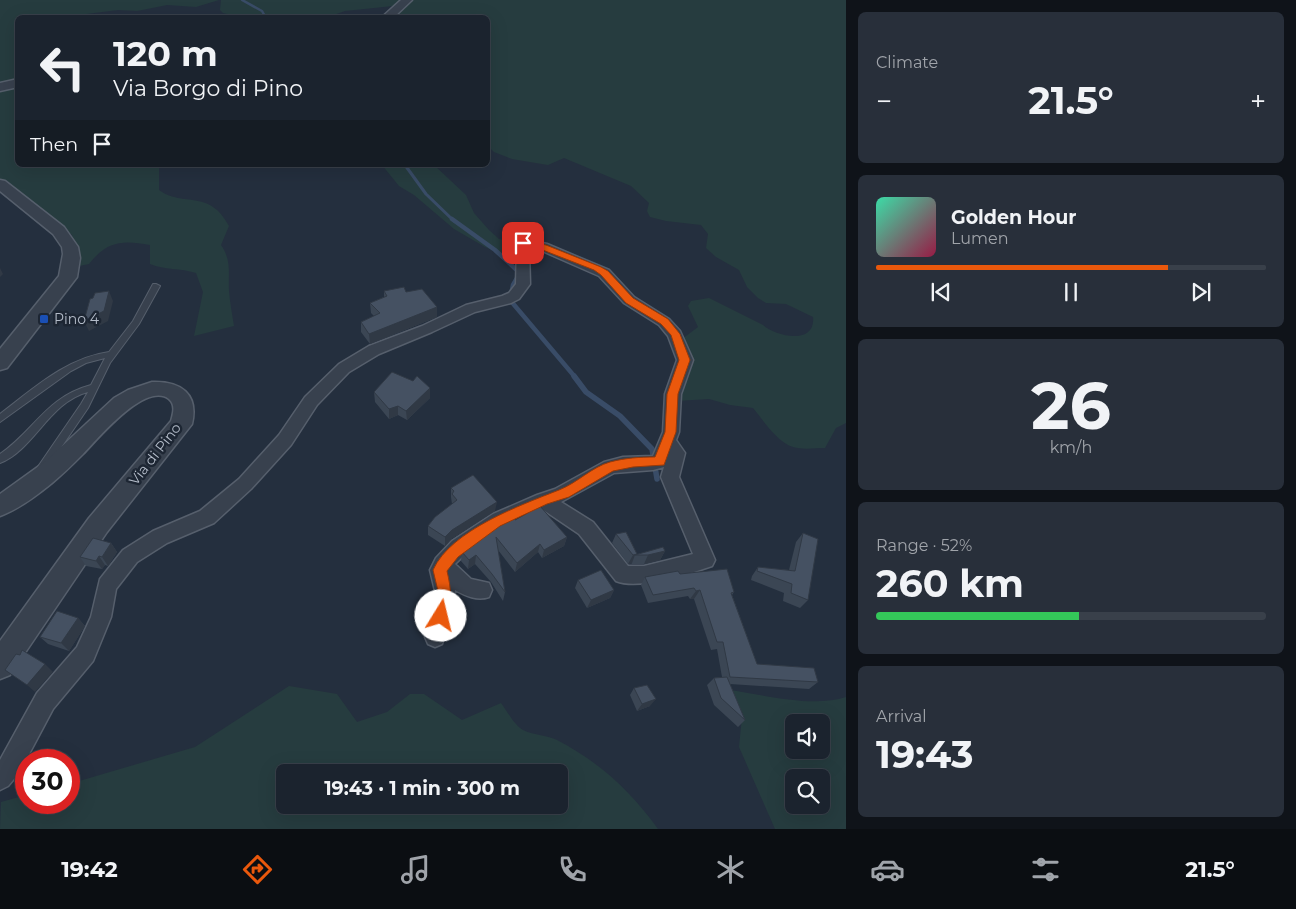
<!DOCTYPE html>
<meta charset="utf-8">
<style>
:root{--surface:#1b232e;--page:#282f3a;--text:#f1f3f6;--muted:#a0a4aa;--line:#39404a;--accent:#ea580c}
body{margin:0;font-family:Montserrat,sans-serif;background:var(--page);color:var(--text);height:100vh;display:flex;flex-direction:column;font-size:19px;white-space:nowrap}
*{box-sizing:border-box;margin:0}
p{font-size:16px;color:var(--muted)}
.icon{flex:none;width:28px;height:28px;fill:none;stroke:currentColor;stroke-width:2;stroke-linecap:round;stroke-linejoin:round}
.map{position:relative;flex:1;overflow:hidden}
.sheet{display:flex;flex-direction:column;gap:12px;padding:12px;background:#0f1319;width:450px}
.sheet>*{flex:none}
.top-card{position:absolute;left:15px;top:15px;width:475px;height:152px;border-radius:8px;box-shadow:0 5px 20px #0002,0 0 0 1px var(--line);background:#1b232e;color:var(--text);overflow:hidden}
.controls{position:absolute;left:785px;top:714px;display:grid;gap:10px}
.controls a{display:grid;place-items:center;width:45px;height:45px;border-radius:8px;background:var(--surface);box-shadow:0 5px 20px #0002,0 0 0 1px var(--line);font-size:25px}
.speed{position:absolute;left:15px;top:749px;display:flex;gap:10px;font-size:25px;font-weight:700;text-align:center}
.speed>*{display:grid;place-content:center;width:65px;height:65px;border-radius:50%;background:var(--surface);box-shadow:0 5px 20px #0002,0 0 0 1px var(--line);line-height:1}
.speed .limit{border:8px solid #d22;background:#fff;color:#111}
.pin{position:absolute;display:grid;place-items:center;width:42px;height:42px;color:#fff;margin:-21px;border-radius:10px;box-shadow:0 2px 8px #0006}
.me{position:absolute;width:55px;margin:-28px;rotate:9deg;stroke-linejoin:round;filter:drop-shadow(0 0 4px #0008)}
.turn{display:flex;align-items:center;gap:18px;height:105px;padding:0 15px;font-size:22px}
.turn .icon{width:65px;height:65px;stroke-width:2.5}
.turn b{display:block;font-size:35px;line-height:42px}
.then{display:flex;align-items:center;height:48px;padding:0 15px;background:#0003;gap:10px;font-size:19px}
.big{font-size:38px;font-weight:700;line-height:1.1}
.sheet .tile{flex:1;display:flex;flex-direction:column;justify-content:center;gap:8px;min-width:0;padding:0 18px;border-radius:8px;background:var(--page)}
.sheet .dial{align-items:center;gap:0}
.dial b{font-size:65px;line-height:1}
.song{display:flex;align-items:center;gap:15px}
.cover{width:60px;height:60px;border-radius:8px;background:linear-gradient(135deg,hsl(160 70% 55%),hsl(340 70% 35%))}
.played{height:5px;border-radius:2px;background:linear-gradient(90deg,var(--accent) 75%,var(--line) 75%)}
.keys{display:flex;justify-content:space-around;direction:ltr}
.heat{display:flex;justify-content:space-between;align-items:center;font-size:28px;direction:ltr}
.charge{height:8px;border-radius:4px;background:linear-gradient(90deg,#34c759 52%,var(--line) 0)}
.trip{position:absolute;left:276px;top:764px;width:292px;height:50px;border-radius:8px;background:var(--surface);box-shadow:0 5px 20px #0002,0 0 0 1px var(--line);font-weight:700;line-height:50px;text-align:center}
.menu{display:flex;height:80px;justify-content:space-around;align-items:center;background:#0b0e12;color:var(--muted)}
.menu .icon{width:35px;height:35px}
.menu .on{color:var(--accent)}
.menu b{font-size:22px;color:var(--text)}
main{display:flex;flex:1;min-height:0}
.map>svg:first-child{display:block}
</style>
<main>
<div class="map">
<svg width="846" height="829" viewBox="0 0 846 829">
<rect width="100%" height="100%" fill="#242f3e"/>
<path fill="#263c3f" fill-rule="evenodd" d="M0,0H219L196,7L167,5L137,11L118,10L55,18H18L17,80L0,83Z
M221,0H400L393,6L345,11L328,17H240L223,13L220,10Z
M410,0H846V423L836,428L825,448C815,448 803,450 793,447C776,441 764,421 753,408L730,405L709,399L677,401L682,339L698,327L688,306L691,301L709,298L763,325C776,337 816,345 813,317L786,304L766,303L758,298L747,287L739,270L716,257L706,248L708,234L701,225L666,221L650,217L647,211L649,203L631,186L564,158L548,165L512,159L494,152L490,148L488,141V18H391Z
M17,87L18,165H159V190C184,208 209,188 229,226L221,245C232,261 228,273 229,291C230,302 232,314 234,326L194,336L203,292L196,273C180,268 165,270 150,264V245C122,240 107,241 89,264L79,266L72,235L0,179V90Z
M382,165H434L466,195L474,213L489,230L499,239L516,243L519,253L509,257L485,247L454,229L414,195L399,186Z
M289,686L337,694L357,722L387,712L410,694H424L462,720L501,703C507,711 515,726 523,730C533,735 546,735 557,740C599,762 630,790 658,829H0L1,802L26,795V802H69V784L195,747ZM560,772V805H285V772Z
M730,690C765,695 813,708 846,697V829H775L739,747L742,717ZM794,722H821V750H794ZM794,778H821V805H794Z"/>
<g fill="none" stroke-linecap="round" stroke-linejoin="round">
<path stroke="#394c67" stroke-width="2.5" d="M242,0L262,11L266,18"/>
<path stroke="#394c67" stroke-width="3" d="M405,165L426,194L454,221"/>
<path stroke="#394c67" stroke-width="4.5" d="M452,219L495,250L520,273L513,285L510,300L575,377"/>
<path stroke="#394c67" stroke-width="5.5" d="M574,376L586,392L620,416L652,449L657,479"/>
<g stroke="#565f6c" stroke-width="2">
<path id="service" d="M153,284H156L160,286L139,324L110,363L88,408L43,474L40,475L37,474L35,471L81,404L88,392C49,402 34,450 0,463V454C35,430 46,397 91,385L105,358L86,363L71,371L0,422V414C33,389 66,358 109,352L133,321Z"/>
</g>
<g stroke="#565f6c" stroke-width="3">
<path id="minor" d="M523,239L547,244L609,270L634,297L669,319L680,331L693,360L681,394L679,432L676,440L685,453L679,477L715,560L712,566C689,574 638,590 616,581L579,534L542,509C510,522 479,539 455,564L471,579L489,583L492,590L489,597C477,601 466,596 455,590L454,601L442,644L435,647L428,644L425,637L435,591L430,570L436,558L452,541L493,514L537,495L555,489L604,462L623,457L653,456L663,432L665,394L677,360L668,336L659,325L624,303L599,276L540,250L529,248L530,284L519,299L511,303L475,312L432,332L379,354L349,372L317,405L291,445L251,489L214,523L167,543L137,562L116,589L111,617L93,661L53,709L19,773L8,786L0,790V760L37,693L77,647L91,617L100,579L123,550L153,531L200,511L239,479L279,435L305,397L339,364L369,346L422,326L466,305L502,296L509,293L516,284L517,243ZM664,467L661,477L693,554L644,566H628L593,522L561,502L614,473L653,470Z"/>
</g>
<g stroke="#565f6c" stroke-width="3">
<path id="tertiary" d="M401,0H412L393,18H381Z
M18,79V87L0,91V83Z
M0,180L5,181L64,227L78,247L80,258L77,277L7,368L0,370V349L59,276L63,254L62,247L53,234L0,191Z
M152,382C181,381 199,394 192,424L107,532L10,675L0,679V641L89,518L171,421C173,414 176,405 169,399C145,381 97,440 83,454C73,464 63,474 52,483C36,496 19,509 0,516V494L46,461L114,398L128,390Z"/>
</g>
<use href="#service" fill="#38414e" fill-rule="evenodd"/>
<use href="#minor" fill="#38414e" fill-rule="evenodd"/>
<use href="#tertiary" fill="#38414e" fill-rule="evenodd"/>
</g>
<path fill="#3b4654" d="M384,291L406,292L437,307V317L370,344L361,332V322L374,316L371,313L370,303L384,297Z
M374,392L430,398L407,420L398,415L389,419L375,402Z
M451,488L495,511L451,539L445,546L428,535V526L452,504L451,497Z
M515,520L567,537L564,546L542,558L538,552L515,572L498,550L505,592L503,601L491,582L475,564L468,569L461,561L462,552Z
M803,533L808,600L800,608L783,601L784,593L751,580L752,576L758,567L789,570L796,542Z
M616,534L637,554L665,551L660,560L644,564H631L632,563L628,564L612,543Z
M111,543L117,552L108,566L105,565L102,569L86,566L80,557Z
M680,574L734,592L732,595L757,664L818,682L809,689L730,684L745,720L738,727L714,705L707,685L714,678L722,677L717,649L711,650L694,599H690L688,596L648,603L641,585L645,577Z
M578,580L614,590L610,598L587,608L575,588Z
M78,618L85,626L69,651L48,644L40,637Z
M634,688L650,706L637,711L630,695Z"/>
<path fill="#303945" d="M0,268L3,274L0,277Z
M109,291L113,301L108,321L89,331L84,321Z
M437,307V317L370,344L369,334Z
M430,388V398L407,420L406,411Z
M398,406V415L389,419V409Z
M497,502L495,511L451,539L445,546V537L452,530Z
M567,537L564,546L542,558L544,550Z
M111,543L117,552L108,566L102,557Z
M540,544L538,552L515,572L517,563Z
M665,551L660,560L644,564L648,555Z
M637,554L635,555L632,563L628,564L633,555Z
M476,555L475,564L468,569L469,560Z
M99,556L105,565L102,569L96,561Z
M614,590L610,598L587,608L591,600Z
M700,590L694,599H690L696,591Z
M78,618L85,626L69,651L61,643Z
M45,664L53,672L35,692L27,685Z
M656,699L650,706L637,711L642,704Z"/>
<path fill="#455162" stroke="#303945" d="M404,287L406,292L422,289L437,307L369,334L361,322L380,313L370,303L387,296L384,291Z
M109,291L104,311L84,321L90,299L93,298L95,293Z
M392,372L413,381L417,376L430,388L406,411L398,406L389,409L374,392Z
M473,475L497,502L452,530L445,537L428,526L435,517L457,500L452,494L454,491L451,488Z
M540,506L567,537L544,550L540,544L517,563L496,537L505,592L492,574L476,555L469,560L462,552L498,525L512,517L515,520Z
M626,532L637,554L633,555L616,534Z
M803,533L818,539L808,600L791,593L792,584L757,571L758,567L795,571Z
M93,538L111,543L102,557L99,556L96,561L80,557Z
M663,547L665,551L648,555H635Z
M727,569L734,592L731,593L757,664L814,668L818,682L730,677L723,642H717L700,590L696,591L694,588L653,595L645,577L678,571L680,574Z
M601,570L614,590L591,600L578,580Z
M57,611L78,618L61,643L40,637Z
M22,650L45,664L27,685L5,670L16,654L20,655Z
M727,677L745,720L721,698L714,678Z
M647,685L656,699L642,704L634,688Z"/>
<path fill="#ea580c" stroke="#983908" d="M523,240L546,245L601,267L608,271L633,298L668,319L680,334L690,360L678,394L676,432L664,465L633,467L613,471L569,497L547,504L500,526L458,557L447,571C451,588 453,604 446,621L441,623L436,621L433,616L438,591L433,570C451,530 521,505 559,490C577,483 592,467 610,462C625,458 640,457 655,457L665,432L667,394L679,360L671,335L661,324L626,303L601,275L594,270L540,249L520,245V241Z"/>
<rect fill="#1a4fb4" stroke="#1d2633" stroke-width="2" x="39" y="314" width="10" height="10" rx="2.5"/>
<g text-anchor="middle" dominant-baseline="central" stroke-width="5" stroke-linejoin="round" paint-order="stroke">
<g font-size="14" fill="#b4bcc9" stroke="#1d2633" text-anchor="start">
<text x="54" y="319">Pino 4</text>
</g>
<g font-size="14" fill="#b4bcc9" stroke="#1d2633">
<text transform="translate(155 454) rotate(-52)">Via di Pino</text>
</g>
</g>
</svg>
<div class="controls">
<a><svg class="icon" aria-label="sound" viewBox="0 0 24 24"><path d="M4 9h4l5-4v14l-5-4H4zM17 9q2 3 0 6"/></svg></a>
<a><svg class="icon" aria-label="search" viewBox="0 0 24 24"><circle cx="10" cy="10" r="6"/><path d="M15 15l6 6"/></svg></a>
</div>
<div class="speed"><div class="limit">30</div></div>
<div class="pin" style="left:523px;top:243px;background:#d93025"><svg class="icon" aria-label="arrive" viewBox="0 0 24 24"><path d="M6 21V4h12l-3 4 3 4H6"/></svg></div>
<svg class="me" style="left:441px;top:616px" viewBox="-20 -20 40 40"><circle r="19" fill="#fff"/><path d="M0-13L10 11 0 6-10 11z" fill="#ea580c"/></svg>
<div class="trip">19:43 · 1 min · 300 m</div>
<div class="top-card">
<div class="turn"><svg class="icon" aria-label="left" viewBox="0 0 24 24"><path d="M17 20v-9H6M10 6l-5 5 5 5"/></svg><div><b>120 m</b>Via Borgo di Pino</div></div>
<div class="then">Then<svg class="icon" aria-label="arrive" viewBox="0 0 24 24"><path d="M6 21V4h12l-3 4 3 4H6"/></svg></div>
</div>
</div>
<section class="sheet">
<div class="tile"><p>Climate</p>
<div class="heat"><a>−</a><b class="big">21.5°</b><a>+</a></div>
</div>
<div class="tile">
<div class="song"><i class="cover"></i><div><b>Golden Hour</b><p>Lumen</p></div></div>
<div class="played"></div>
<div class="keys"><svg class="icon" aria-label="previous" viewBox="0 0 24 24"><path d="M18 5L8 12l10 7zM5 5v14"/></svg><svg class="icon" aria-label="pause" viewBox="0 0 24 24"><path d="M8 5v14M16 5v14"/></svg><svg class="icon" aria-label="next" viewBox="0 0 24 24"><path d="M6 5l10 7-10 7zM19 5v14"/></svg></div>
</div>
<div class="tile dial"><b>26</b><p>km/h</p></div>
<div class="tile"><p>Range · 52%</p><b class="big">260 km</b><div class="charge"></div></div>
<div class="tile"><p>Arrival</p><b class="big">19:43</b></div>
</section>
</main>
<nav class="menu">
<b>19:42</b>
<svg class="icon on" aria-label="directions" viewBox="0 0 24 24"><path d="M12 3l9 9-9 9-9-9zM9 14v-3h6M13 9l2 2-2 2"/></svg>
<svg class="icon" aria-label="music" viewBox="0 0 24 24"><path d="M9 18V5l10-2v13"/><circle cx="6" cy="18" r="3"/><circle cx="16" cy="16" r="3"/></svg>
<svg class="icon" aria-label="phone" viewBox="0 0 24 24"><path d="M5 4h4l2 5-3 2q2 4 5 5l2-3 5 2v4C11 20 4 13 5 4z"/></svg>
<svg class="icon" aria-label="climate" viewBox="0 0 24 24"><path d="M12 3v18M4 7l16 10M4 17L20 7"/></svg>
<svg class="icon" aria-label="car" viewBox="0 0 24 24"><path d="M5 17H2v-5l4-1 3-4h7l3 4 3 1v5h-3M9 17h6M6 11h13"/><circle cx="7" cy="17" r="2"/><circle cx="17" cy="17" r="2"/></svg>
<svg class="icon" aria-label="filters" viewBox="0 0 24 24"><path d="M4 7h16M4 17h16"/><circle cx="9" cy="7" r="2"/><circle cx="15" cy="17" r="2"/></svg>
<b>21.5°</b>
</nav>
